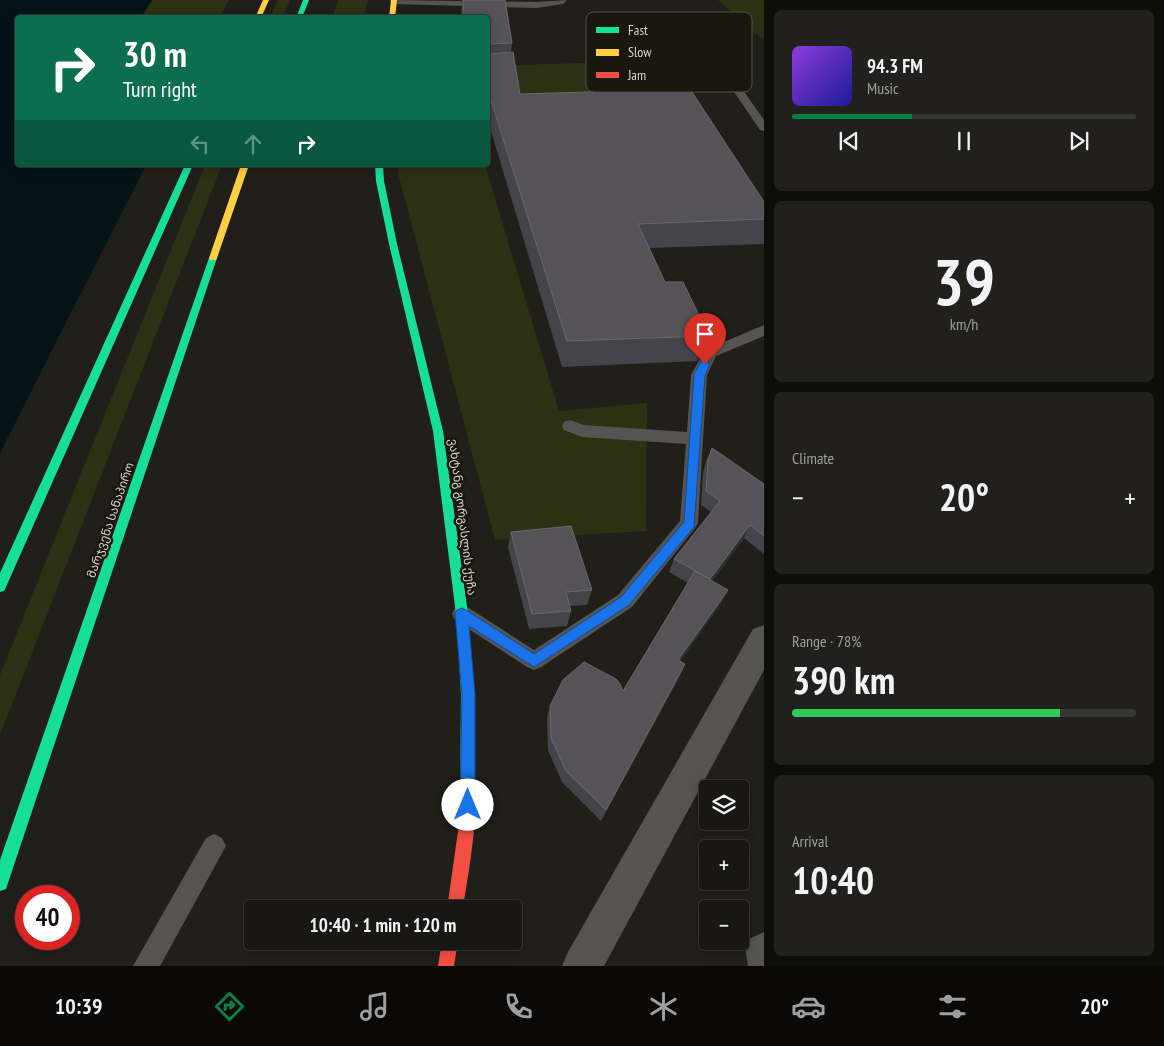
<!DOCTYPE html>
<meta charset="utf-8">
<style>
:root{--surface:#181714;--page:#21201d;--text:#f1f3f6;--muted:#9f9fa0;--line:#363634;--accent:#0b8043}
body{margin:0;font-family:"PT Sans Narrow","Noto Sans Georgian",sans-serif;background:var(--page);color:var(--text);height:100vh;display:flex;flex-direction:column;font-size:19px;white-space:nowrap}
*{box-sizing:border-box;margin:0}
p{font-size:16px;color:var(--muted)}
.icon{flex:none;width:28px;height:28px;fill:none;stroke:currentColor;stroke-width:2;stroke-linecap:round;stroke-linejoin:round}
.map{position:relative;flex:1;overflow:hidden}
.details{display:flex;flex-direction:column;gap:10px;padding:10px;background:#0d0d0b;width:400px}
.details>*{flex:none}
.guide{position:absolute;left:15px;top:15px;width:475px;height:152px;border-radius:5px;box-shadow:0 2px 12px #0003,0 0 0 1px var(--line);background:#0b6e4f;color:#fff;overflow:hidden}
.tools{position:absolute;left:699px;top:780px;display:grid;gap:10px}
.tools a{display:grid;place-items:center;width:50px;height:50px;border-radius:5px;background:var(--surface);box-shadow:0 2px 12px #0003,0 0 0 1px var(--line);font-size:25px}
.speed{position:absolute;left:15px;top:885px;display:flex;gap:10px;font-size:25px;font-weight:700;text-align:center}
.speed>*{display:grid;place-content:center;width:65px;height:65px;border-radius:50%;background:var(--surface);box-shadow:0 2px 12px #0003,0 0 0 1px var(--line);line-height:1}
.speed .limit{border:8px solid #d22;background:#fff;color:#111}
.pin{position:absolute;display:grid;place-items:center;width:42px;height:42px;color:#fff;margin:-51px -21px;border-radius:50% 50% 50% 0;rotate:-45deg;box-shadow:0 0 5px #0007}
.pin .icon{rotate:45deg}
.me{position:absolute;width:55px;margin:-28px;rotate:0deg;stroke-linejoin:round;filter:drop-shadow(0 0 4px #0008)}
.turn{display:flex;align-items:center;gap:18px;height:105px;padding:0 25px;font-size:22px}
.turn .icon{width:65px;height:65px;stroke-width:2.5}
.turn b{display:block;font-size:35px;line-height:42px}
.lanes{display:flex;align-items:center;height:48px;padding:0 25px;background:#0003;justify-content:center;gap:25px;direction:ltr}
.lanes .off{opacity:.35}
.big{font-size:38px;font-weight:800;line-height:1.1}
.details .widget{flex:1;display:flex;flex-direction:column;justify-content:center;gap:8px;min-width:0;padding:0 18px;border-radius:8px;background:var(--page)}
.details .dial{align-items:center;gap:0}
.dial b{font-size:65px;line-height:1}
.song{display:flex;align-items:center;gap:15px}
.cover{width:60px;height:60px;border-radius:8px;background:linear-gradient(135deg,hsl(270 70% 55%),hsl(240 70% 35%))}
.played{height:5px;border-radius:2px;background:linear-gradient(90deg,var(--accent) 35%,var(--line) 35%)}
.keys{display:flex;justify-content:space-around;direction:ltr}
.heat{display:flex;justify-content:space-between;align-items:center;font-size:28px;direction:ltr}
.charge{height:8px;border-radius:4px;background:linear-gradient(90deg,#34c759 78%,var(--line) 0)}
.trip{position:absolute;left:244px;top:900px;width:278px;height:50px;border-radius:5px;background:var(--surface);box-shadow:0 2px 12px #0003,0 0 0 1px var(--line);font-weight:800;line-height:50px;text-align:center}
.dock{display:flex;height:80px;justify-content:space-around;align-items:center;background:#0a0908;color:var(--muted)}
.dock .icon{width:35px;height:35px}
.dock .selected{color:var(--accent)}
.dock b{font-size:22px;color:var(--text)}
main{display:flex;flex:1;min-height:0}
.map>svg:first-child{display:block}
</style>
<main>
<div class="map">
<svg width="764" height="966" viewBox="0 0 764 966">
<rect width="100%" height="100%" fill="#201f1a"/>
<path fill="#2c3114" d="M152,0H229L220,17L141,18Z
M278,0H290L283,17H270Z
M338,0H368L364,17H333Z
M718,0H764V38L756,34Z
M640,61L668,105L488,112V66Z
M205,165H222L0,735V675Z
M398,165H485L559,411L647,403L646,531L495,540L398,173Z"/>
<path fill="#031317" d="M0,0H152L141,17L18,18V165H146L0,453Z"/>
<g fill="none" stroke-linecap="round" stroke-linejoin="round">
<path fill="#555452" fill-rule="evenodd" d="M390,0L537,2L567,0L563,4L537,8L394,4L391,3Z
M726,57L731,60L738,83L764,120V131L760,130L728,83L721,60Z
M764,325V336L716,356L707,375L698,523L695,528L632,607L541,667L534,670L527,667L455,620L452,614L455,608L462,606L469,608L534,650L618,595L680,521L686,444L582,437L564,430L562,426L564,422L570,420L584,425L687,432L691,375L705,350Z
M214,834L222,838L226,846L160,966H133L206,838Z
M764,932V966H748L745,948L749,939Z"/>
<path fill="#555452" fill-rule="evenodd" d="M764,625V670L604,966H562L568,952L753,629Z"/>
<path fill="#16e098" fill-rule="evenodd" d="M303,0H309L302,18H296Z
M185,165H193L6,587L4,591L0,592V573Z
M375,165H383L384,181L397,244L443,431L468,614L475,694L474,791L472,796L467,798L462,796L460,791L461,694L456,614L433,431L389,244L376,181Z
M213,255L217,258L8,883L6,889L0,891V860L209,258Z"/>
<path fill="#ffcf43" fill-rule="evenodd" d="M263,0H269L261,18H255Z
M391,0H397L395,18H389Z
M241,165H249L217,258L216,260H210L209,258Z"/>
<path fill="#f24e42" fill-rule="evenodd" d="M467,784L472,786C481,808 467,882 463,909H447L459,824L460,791L462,786Z
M442,941H458L454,966H438Z"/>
</g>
<path fill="#45444a" d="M462,0H463L464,15L463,0H505L512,43L511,52H513L520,94L690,89L764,202V244L649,248L665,282H683L707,332L699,357L697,361L562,367L488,121V18H461Z
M712,448L764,484V554L744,538L712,581L722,602L680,661L685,664L680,676L601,821L562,782L548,750L547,718L550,706L623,691L688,583L669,572L674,559L711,512L701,505L703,473L706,461Z
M511,532L592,590L587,605L570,606L571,611L567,626L529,629L508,547Z"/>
<path fill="#302f31" d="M707,332L699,357L697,361L705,336Z
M750,525L744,538L704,592L710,579Z
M728,590L722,602L672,672L678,660Z
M685,664L680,676L601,821L606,810Z"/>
<path fill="#555358" stroke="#69686b" d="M463,0H505L512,43L490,44L488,52L490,54L513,52L520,94L690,89L764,202V219L638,224L665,282H683L707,332L705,336L567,341L488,91V18H464Z
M712,448L764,484V536L750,525L710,579L674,559L720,501L706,491L708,460Z
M571,526L592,590L566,592L571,611L532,614L511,532Z
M695,571L728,590L678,660L685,664L606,810L566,771L551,738L550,706L563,680L584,662L616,679L620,684L623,691Z"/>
<path fill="#1a73e8" stroke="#114b97" d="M705,360L710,364L705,375L694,527L629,605L534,667L469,626L475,694V805L473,811L468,813L462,811L460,805L462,694L455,614L457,610L462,608L466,610L534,654L621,597L684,522L694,375L701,361Z"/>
<g text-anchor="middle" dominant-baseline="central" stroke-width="5" stroke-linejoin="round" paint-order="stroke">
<g font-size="12" fill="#d6d4ce" stroke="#1a170e">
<text transform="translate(463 517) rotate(83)">ვახტანგ გორგასლის ქუჩა</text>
<text transform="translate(110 520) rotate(-71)">მარჯვენა სანაპირო</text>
</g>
</g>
<rect x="586" y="12" width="166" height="80" rx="8" fill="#1a170e" stroke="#525048" stroke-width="1"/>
<rect x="596" y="27" width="23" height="6" fill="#16e098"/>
<rect x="596" y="49" width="23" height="7" fill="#ffcf43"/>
<rect x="596" y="72" width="23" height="6" fill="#f24e42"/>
<g font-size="14" fill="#d6d4ce">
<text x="628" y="35">Fast</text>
<text x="628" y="57">Slow</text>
<text x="628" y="80">Jam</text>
</g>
</svg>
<div class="tools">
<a><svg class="icon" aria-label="layers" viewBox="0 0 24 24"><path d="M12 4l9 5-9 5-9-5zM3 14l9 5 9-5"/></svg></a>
<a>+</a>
<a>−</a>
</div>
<div class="speed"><div class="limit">40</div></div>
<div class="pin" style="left:705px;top:364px;background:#d93025"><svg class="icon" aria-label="arrive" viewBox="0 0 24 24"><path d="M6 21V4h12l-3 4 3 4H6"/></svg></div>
<svg class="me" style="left:468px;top:805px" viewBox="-20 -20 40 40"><circle r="19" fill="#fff"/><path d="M0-13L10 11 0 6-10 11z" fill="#1a73e8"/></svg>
<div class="trip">10:40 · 1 min · 120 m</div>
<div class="guide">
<div class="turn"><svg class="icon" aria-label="right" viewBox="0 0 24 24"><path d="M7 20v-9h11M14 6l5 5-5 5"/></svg><div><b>30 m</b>Turn right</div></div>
<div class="lanes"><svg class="icon off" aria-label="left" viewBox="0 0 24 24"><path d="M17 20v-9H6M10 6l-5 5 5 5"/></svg><svg class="icon off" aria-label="ahead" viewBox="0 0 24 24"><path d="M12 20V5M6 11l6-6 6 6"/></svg><svg class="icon" aria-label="right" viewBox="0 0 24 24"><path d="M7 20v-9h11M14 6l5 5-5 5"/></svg></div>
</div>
</div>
<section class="details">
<div class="widget">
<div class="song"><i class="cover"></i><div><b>94.3 FM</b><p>Music</p></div></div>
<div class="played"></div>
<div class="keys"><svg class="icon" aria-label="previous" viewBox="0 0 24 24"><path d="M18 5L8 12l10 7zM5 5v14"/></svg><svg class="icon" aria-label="pause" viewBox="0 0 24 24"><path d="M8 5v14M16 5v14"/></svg><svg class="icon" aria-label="next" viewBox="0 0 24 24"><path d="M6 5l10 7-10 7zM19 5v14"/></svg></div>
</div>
<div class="widget dial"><b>39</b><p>km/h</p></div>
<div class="widget"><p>Climate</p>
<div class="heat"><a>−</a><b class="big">20°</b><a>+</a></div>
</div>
<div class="widget"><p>Range · 78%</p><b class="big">390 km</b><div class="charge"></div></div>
<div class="widget"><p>Arrival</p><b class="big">10:40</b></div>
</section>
</main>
<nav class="dock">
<b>10:39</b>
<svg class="icon selected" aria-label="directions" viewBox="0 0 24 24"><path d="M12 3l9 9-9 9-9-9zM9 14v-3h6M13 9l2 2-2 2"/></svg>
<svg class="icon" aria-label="music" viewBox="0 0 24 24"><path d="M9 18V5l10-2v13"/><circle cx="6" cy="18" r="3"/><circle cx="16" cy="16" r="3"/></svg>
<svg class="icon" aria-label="phone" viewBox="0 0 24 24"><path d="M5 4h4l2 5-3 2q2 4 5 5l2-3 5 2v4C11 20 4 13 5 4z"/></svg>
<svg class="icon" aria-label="climate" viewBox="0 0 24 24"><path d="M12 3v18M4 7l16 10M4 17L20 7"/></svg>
<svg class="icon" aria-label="car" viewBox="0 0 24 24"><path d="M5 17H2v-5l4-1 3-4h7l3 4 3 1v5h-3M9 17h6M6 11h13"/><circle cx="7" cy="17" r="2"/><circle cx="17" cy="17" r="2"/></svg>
<svg class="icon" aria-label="filters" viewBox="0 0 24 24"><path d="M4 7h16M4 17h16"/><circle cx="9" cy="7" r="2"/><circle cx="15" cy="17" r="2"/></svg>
<b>20°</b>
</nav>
